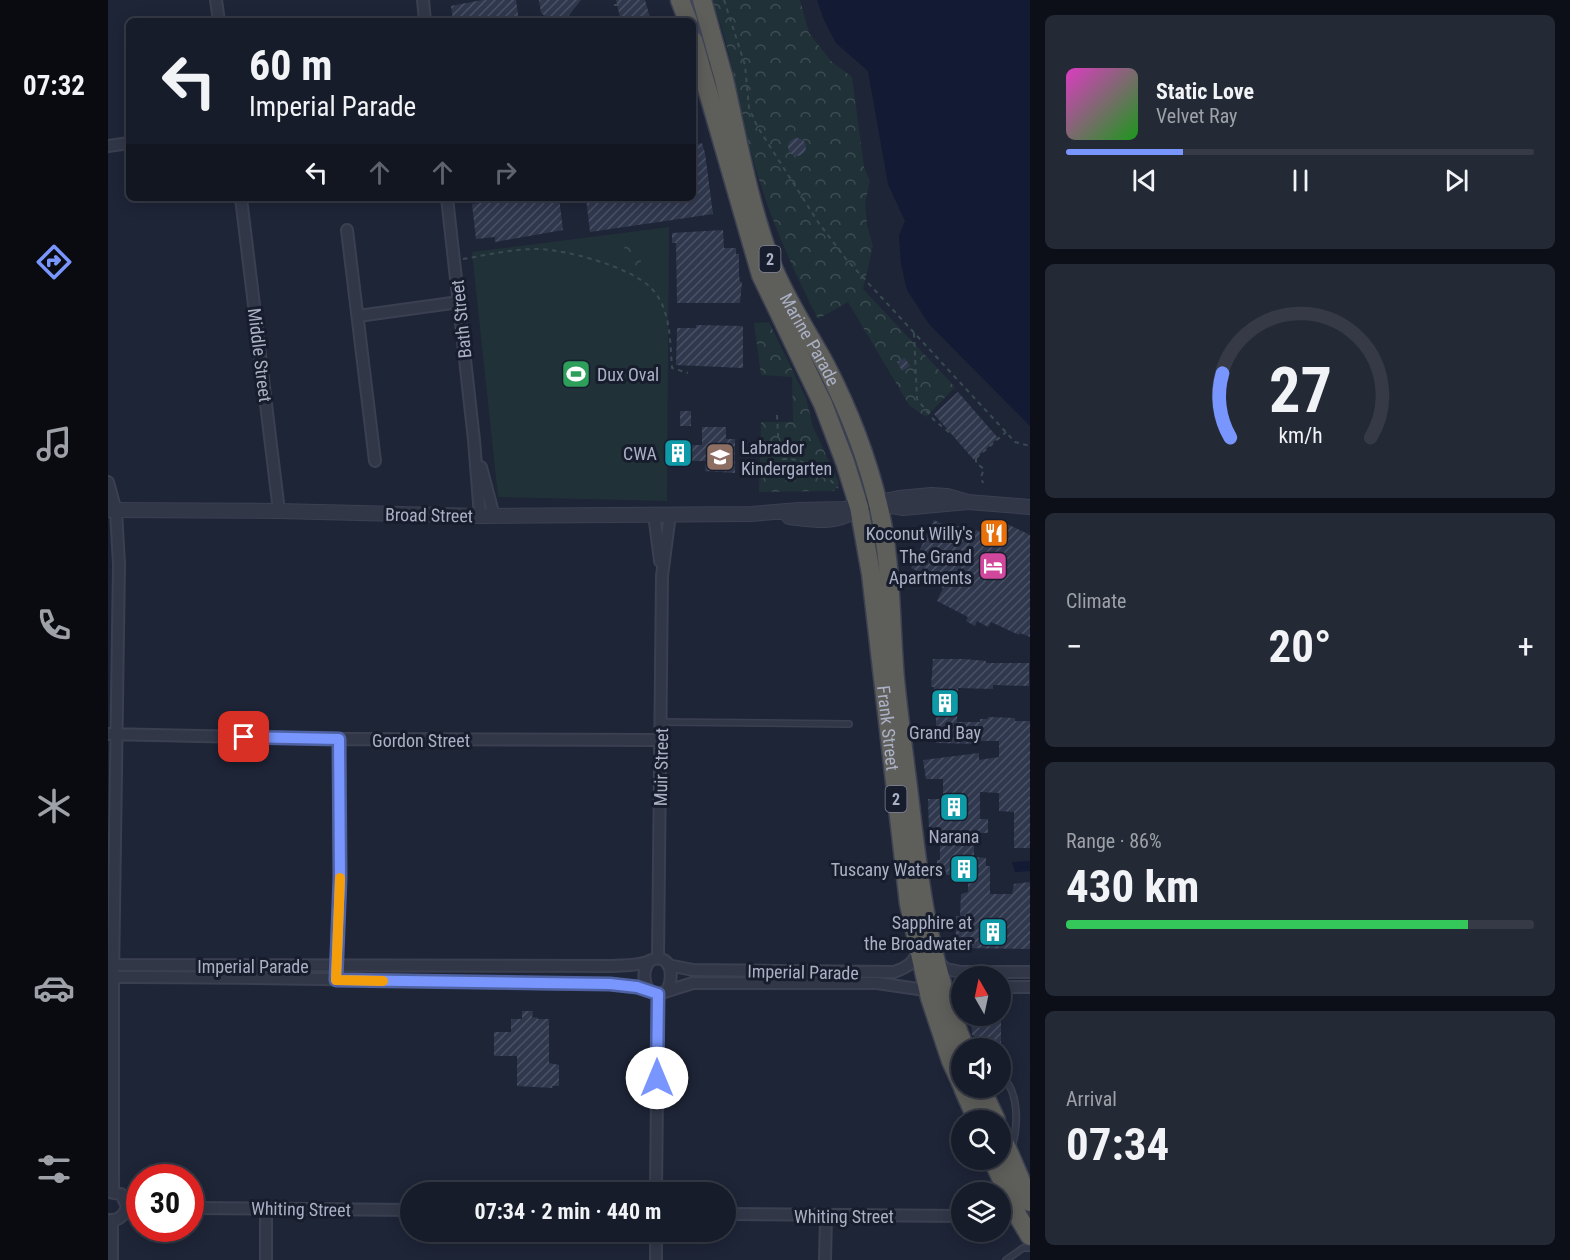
<!DOCTYPE html>
<meta charset="utf-8">
<style>
:root{--surface:#161c29;--page:#232935;--text:#f1f3f6;--muted:#9ea1a8;--line:#353a46;--accent:#7896fd}
body{margin:0;font-family:"Roboto Condensed",sans-serif;background:var(--page);color:var(--text);height:100vh;display:flex;flex-direction:column;font-size:22px;white-space:nowrap}
*{box-sizing:border-box;margin:0}
p{font-size:20px;color:var(--muted)}
.icon{flex:none;width:33px;height:33px;fill:none;stroke:currentColor;stroke-width:2;stroke-linecap:round;stroke-linejoin:round}
.map{position:relative;flex:1;overflow:hidden}
.panel{display:flex;flex-direction:column;gap:15px;padding:15px;background:#0c0f17;width:540px}
.panel>*{flex:none}
.top-card{position:absolute;left:18px;top:18px;width:570px;height:183px;border-radius:9px;box-shadow:0 3px 15px #0003,0 0 0 2px var(--line);background:#161c29;color:var(--text);overflow:hidden}
.needle{width:39px;rotate:351deg}
.buttons{position:absolute;left:843px;top:966px;display:grid;gap:12px}
.buttons a{display:grid;place-items:center;width:60px;height:60px;border-radius:50%;background:var(--surface);box-shadow:0 3px 15px #0003,0 0 0 2px var(--line);font-size:30px}
.speed{position:absolute;left:18px;top:1164px;display:flex;gap:12px;font-size:30px;font-weight:700;text-align:center}
.speed>*{display:grid;place-content:center;width:78px;height:78px;border-radius:50%;background:var(--surface);box-shadow:0 3px 15px #0003,0 0 0 2px var(--line);line-height:1}
.speed .limit{border:9px solid #d22;background:#fff;color:#111}
.pin{position:absolute;display:grid;place-items:center;width:51px;height:51px;color:#fff;margin:-26px;border-radius:12px;box-shadow:0 3px 9px #0006}
.me{position:absolute;width:66px;margin:-33px;rotate:0deg;stroke-linejoin:round;filter:drop-shadow(0 0 4px #0008)}
.turn{display:flex;align-items:center;gap:21px;height:126px;padding:0 24px;font-size:27px}
.turn .icon{width:78px;height:78px;stroke-width:2.5}
.turn b{display:block;font-size:42px;line-height:51px}
.lanes{display:flex;align-items:center;height:57px;padding:0 24px;background:#0003;justify-content:center;gap:30px;direction:ltr}
.lanes .off{opacity:.35}
.big{font-size:45px;font-weight:700;line-height:1.1}
.panel .tile{flex:1;display:flex;flex-direction:column;justify-content:center;gap:9px;min-width:0;padding:0 21px;border-radius:9px;background:var(--page)}
.panel .dial{align-items:center;gap:0}
.dial svg{height:156px;overflow:visible;fill:none;stroke:var(--line);stroke-width:7;stroke-linecap:round;text-anchor:middle}
.dial text{fill:var(--text);stroke:none}
.song{display:flex;align-items:center;gap:18px}
.cover{width:72px;height:72px;border-radius:9px;background:linear-gradient(135deg,hsl(310 70% 55%),hsl(120 70% 35%))}
.played{height:6px;border-radius:3px;background:linear-gradient(90deg,var(--accent) 25%,var(--line) 25%)}
.keys{display:flex;justify-content:space-around;direction:ltr}
.heat{display:flex;justify-content:space-between;align-items:center;font-size:33px;direction:ltr}
.charge{height:9px;border-radius:4px;background:linear-gradient(90deg,#34c759 86%,var(--line) 0)}
.trip{position:absolute;left:292px;top:1182px;width:336px;height:60px;border-radius:30px;background:var(--surface);box-shadow:0 3px 15px #0003,0 0 0 2px var(--line);font-weight:700;line-height:60px;text-align:center}
main{display:flex;flex:1;min-height:0}
.tabs{display:flex;flex-direction:column;width:108px;justify-content:space-around;align-items:center;background:#090b10;color:var(--muted)}
.tabs .icon{width:42px;height:42px}
.tabs .selected{color:var(--accent)}
.tabs b{font-size:27px;color:var(--text)}
.map>svg:first-child{display:block}
</style>
<main>
<nav class="tabs">
<b>07:32</b>
<svg class="icon selected" aria-label="directions" viewBox="0 0 24 24"><path d="M12 3l9 9-9 9-9-9zM9 14v-3h6M13 9l2 2-2 2"/></svg>
<svg class="icon" aria-label="music" viewBox="0 0 24 24"><path d="M9 18V5l10-2v13"/><circle cx="6" cy="18" r="3"/><circle cx="16" cy="16" r="3"/></svg>
<svg class="icon" aria-label="phone" viewBox="0 0 24 24"><path d="M5 4h4l2 5-3 2q2 4 5 5l2-3 5 2v4C11 20 4 13 5 4z"/></svg>
<svg class="icon" aria-label="climate" viewBox="0 0 24 24"><path d="M12 3v18M4 7l16 10M4 17L20 7"/></svg>
<svg class="icon" aria-label="car" viewBox="0 0 24 24"><path d="M5 17H2v-5l4-1 3-4h7l3 4 3 1v5h-3M9 17h6M6 11h13"/><circle cx="7" cy="17" r="2"/><circle cx="17" cy="17" r="2"/></svg>
<svg class="icon" aria-label="filters" viewBox="0 0 24 24"><path d="M4 7h16M4 17h16"/><circle cx="9" cy="7" r="2"/><circle cx="15" cy="17" r="2"/></svg>
</nav>
<div class="map">
<svg width="922" height="1260" viewBox="0 0 922 1260">
<defs>
<pattern id="park-crowns" width="20" height="18" patternUnits="userSpaceOnUse" patternTransform="scale(1.5)"><rect width="20" height="18" fill="#203138"/><path d="M2 6a3 3 0 1 1 6 0M12 15a3 3 0 1 1 6 0" fill="none" stroke="#3e4c53"/></pattern>
<pattern id="building-hatch" width="6" height="6" patternUnits="userSpaceOnUse" patternTransform="scale(1.5)"><rect width="6" height="6" fill="#30384e"/><path d="M-1 1l2-2M0 6l6-6M5 7l2-2" fill="none" stroke="#4b5266"/></pattern>
</defs>
<rect width="100%" height="100%" fill="#1e2537"/>
<path fill="#203138" d="M561,227L559,501L390,497L364,252Z"/>
<path fill="url(#park-crowns)" d="M604,0H692L701,33L723,61L744,77L756,167L762,181L757,203L759,225L765,246L755,289L847,387L818,417L801,405L740,302L710,319C684,268 662,218 646,163C631,109 625,53 604,0Z
M518,240H532L533,265L513,266C513,256 517,249 518,240Z
M661,322L698,398L705,427L731,483L726,491L651,492L653,422H685L684,377L653,375L646,323Z"/>
<path fill="#121a34" d="M709,0H922V426L821,324L799,290L793,264L791,236L797,221L780,184L760,71L728,43L716,20Z
M922,861V871L907,872L904,862Z"/>
<path fill="url(#building-hatch)" d="M374,0H408L411,21H345L343,6Z
M431,0H473L458,19L454,16L451,21H443L433,13Z
M508,0H537L543,21H514L512,17Z
M680 147a9 9 0 1 1 18 0a9 9 0 1 1-18 0Z
M594,143L597,153L605,214L482,232L478,198H585V145Z
M395,198H451L455,230L387,242V237L368,239L364,204L395,200Z
M615,230L616,248H628V254H631V275L632,282H634L632,303H569L568,243H564V233Z
M588,325L635,326V368L568,365L569,328H588Z
M797,358L802,366L794,371L789,362Z
M850,392L890,438L866,460L826,414Z
M572,411H583V426H572Z
M594,427H618V439H627V473L597,471L598,461H559V445H594Z
M826,520L842,528L845,524L866,534L868,530L876,533L880,524L889,529L893,521L922,535V637L912,633L911,635L883,622L880,627L869,621L867,626L858,621L860,617L829,601L835,588L823,581L824,578L803,568Z
M825,659H856L878,661V663H921V686L885,685V689L850,688L849,722H872V719H880V717L907,718V721H922V848H906V812L891,811V793L872,792V819H880V833H866V857L878,858V866H882V894H904L906,884L922,882V949L848,948V916H852L853,894L860,892V875H838V871H829V860H832V832H821L820,799H835V779H818L815,760L871,753V760L891,757V741H871V744L828,743V716H827V705H825L826,687H823Z
M414,1011H425L424,1017L430,1018V1019H441V1063L451,1065V1086H444L445,1088L409,1086V1056H386V1032H403V1019H414Z
M863,1016H893V1043L883,1044L882,1037L870,1038L864,1035Z"/>
<g fill="none" stroke-linecap="round" stroke-linejoin="round">
<g stroke="#3b4051" stroke-width="8">
<path id="service" d="M554,722L741,724
M892,1075C912,1090 910,1126 904,1147
M898,1260L915,1248H922"/>
</g>
<g stroke="#3b4051" stroke-width="14">
<path id="minor" d="M108,0L111,21
M315,0L317,21
M0,146L21,143
M133,198L171,511
M339,198L366,440L372,516
M239,230L267,461
M250,316L351,302
M373,467L386,516
M0,482L8,511L11,564L5,977V1191
M546,514L552,561
M0,734L231,739L553,740
M550,958L554,576L562,514
M830,962L838,969L853,972H922
M0,965L504,966C515,965 528,966 539,962C544,960 547,957 553,959C565,962 564,980 560,989
M560,965L585,970L786,972C797,968 808,963 809,950
M228,971L232,878L231,739
M0,977C167,976 335,983 502,984L529,987L550,994L585,983H769L817,990L821,995
M892,987H922
M540,990C535,981 535,969 541,962
M843,1005L845,996L854,989
M0,1192L13,1194L19,1206C17,1216 10,1221 0,1220
M548,1192L550,994
M19,1206L32,1207
M82,1208L303,1210
M618,1214L854,1216
M892,1216H922
M4,1260V1220
M158,1260V1209
M548,1260V1232
M717,1260L718,1216"/>
</g>
<g stroke="#3b4051" stroke-width="16">
<path id="tertiary" d="M778,505L795,508L860,502L922,507
M0,510L171,511L372,516L643,514L691,510L736,509L791,498L823,495L839,496L860,502
M681,517C700,519 727,525 744,512"/>
</g>
<g stroke="#3b4051" stroke-width="18">
<path id="secondary" d="M583,5L597,54"/>
</g>
<g stroke="#3c4152" stroke-width="21">
<g id="trunk">
<path d="M572,0L580,21"/>
<path id="s1" d="M594,0C601,26 609,53 616,79C630,141 641,205 664,265C678,300 700,333 718,366C740,409 759,458 770,504C784,562 782,620 787,679C791,720 797,762 802,804C812,892 822,966 857,1048"/>
<path id="s2" d="M585,40L653,275L715,404L737,462L751,507L763,574L801,904L822,998L843,1061L854,1085"/>
<path d="M855,1088L869,1120"/>
<path d="M873,1088L888,1120"/>
<path d="M892,1132L922,1202"/>
<path d="M885,1160L910,1216L922,1236"/>
</g>
</g>
<path stroke="#394b51" stroke-width="2" stroke-dasharray="4.5 4.5" stroke-linecap="butt" d="M616,0L637,65L641,108L649,126L710,222L738,259L907,442L922,446
M506,5H513
M496,19V21
M355,259C379,255 404,249 428,249C457,249 524,267 544,289C563,309 562,342 564,368L580,373
M806,333L809,399L826,420L842,433
M669,415L671,455L675,459C697,458 715,472 730,488
M868,458L898,432
M868,458V463L876,469L873,477L875,483"/>
<use href="#service" stroke="#323748" stroke-width="5"/>
<use href="#minor" stroke="#323748" stroke-width="10"/>
<use href="#tertiary" stroke="#323748" stroke-width="14"/>
<use href="#secondary" stroke="#3f455b" stroke-width="15"/>
<use href="#trunk" stroke="#5e5e5b" stroke-width="18"/>
</g>
<g fill="none" stroke-linecap="round" stroke-linejoin="round">
<g stroke="#4e62a4" stroke-width="15">
<path id="route" d="M136,737L231,739L232,878L228,980L502,984L529,987L550,994L549,1078"/>
</g>
<use href="#route" stroke="#7896fd" stroke-width="10"/>
<path stroke="#f59e0b" stroke-width="10" d="M232,878L228,980L275,981"/>
</g>
<defs>
<g id="stadium-square" transform="scale(1.5)"><rect x="-9" y="-9" width="18" height="18" rx="4" fill="#2e9e5b" stroke="#171d2c"/><path d="M0-5a6.5 5 0 1 0 0 10a6.5 5 0 1 0 0-10ZM-3.5-1.8h7v3.6h-7Z" fill="#fff"/></g>
<g id="building-square" transform="scale(1.5)"><rect x="-9" y="-9" width="18" height="18" rx="4" fill="#0f9aa8" stroke="#171d2c"/><path d="M-4-6H4V6H1V3H-1V6H-4ZM-2.5-4.3h1.7v1.8h-1.7ZM.8-4.3h1.7v1.8H.8ZM-2.5-1h1.7V.8h-1.7ZM.8-1h1.7V.8H.8Z" fill="#fff"/></g>
<g id="school-square" transform="scale(1.5)"><rect x="-9" y="-9" width="18" height="18" rx="4" fill="#8d6e63" stroke="#171d2c"/><path d="M0-5L7-2L0 1L-7-2ZM-4 1L0 2.5L4 1V4Q0 6-4 4Z" fill="#fff"/></g>
<g id="restaurant-square" transform="scale(1.5)"><rect x="-9" y="-9" width="18" height="18" rx="4" fill="#e8710a" stroke="#171d2c"/><path d="M-5-6h1v4h1v-4h1v4h1v-4h1v5L-1.5 .5V6h-2V.5L-5-1ZM5-6V6H3V1.5H1.5Q1.5-4 5-6Z" fill="#fff"/></g>
<g id="hotel-square" transform="scale(1.5)"><rect x="-9" y="-9" width="18" height="18" rx="4" fill="#d1479c" stroke="#171d2c"/><path d="M-6-4.5h1.5V1H6V5H4.5V3h-9V5H-6ZM-4 0a1.8 1.8 0 1 1 3.6 0ZM.5 0V-2.5h3Q6-2.5 6 0Z" fill="#fff"/></g>
</defs>
<g fill-rule="evenodd">
<use href="#stadium-square" x="468" y="374"/>
<use href="#building-square" x="570" y="453"/>
<use href="#school-square" x="612" y="457"/>
<use href="#restaurant-square" x="886" y="533"/>
<use href="#hotel-square" x="885" y="566"/>
<use href="#building-square" x="837" y="703"/>
<use href="#building-square" x="846" y="807"/>
<use href="#building-square" x="856" y="869"/>
<use href="#building-square" x="885" y="932"/>
</g>
<g text-anchor="middle" dominant-baseline="central" stroke-width="6" stroke-linejoin="round" paint-order="stroke">
<g fill="#171d2c" stroke="#7f8597" stroke-width="1.5">
<rect x="651.5" y="246" width="21" height="26" rx="4.5"/>
<rect x="777.5" y="786" width="21" height="26" rx="4.5"/>
</g>
<g font-size="16" font-weight="bold" fill="#abb1c5">
<text x="662" y="259">2</text>
<text x="788" y="799">2</text>
</g>
<g font-size="18" fill="#abb1c5" stroke="#171d2c">
<text transform="translate(353 319) rotate(-96)">Bath Street</text>
<text stroke="none"><textPath href="#s1" startOffset="358">Marine Parade</textPath></text>
<text transform="translate(152 355) rotate(83)">Middle Street</text>
<text transform="translate(321 515) rotate(1)">Broad Street</text>
<text stroke="none"><textPath href="#s2" startOffset="720">Frank Street</textPath></text>
<text x="313" y="740">Gordon Street</text>
<text transform="translate(553 767) rotate(-89)">Muir Street</text>
<text x="145" y="966">Imperial Parade</text>
<text transform="translate(695 972) rotate(1)">Imperial Parade</text>
<text transform="translate(193 1209) rotate(1)">Whiting Street</text>
<text x="736" y="1216">Whiting Street</text>
</g>
<g font-size="18" fill="#abb1c5" stroke="#171d2c" text-anchor="end">
<text x="489" y="374" text-anchor="start">Dux Oval</text>
<text x="633" y="447" text-anchor="start">Labrador<tspan x="633" dy="21">Kindergarten</tspan></text>
<text x="549" y="453">CWA</text>
<text x="865" y="533">Koconut Willy's</text>
<text x="864" y="556">The Grand<tspan x="864" dy="21">Apartments</tspan></text>
<text x="837" y="732" text-anchor="middle">Grand Bay</text>
<text x="846" y="836" text-anchor="middle">Narana</text>
<text x="835" y="869">Tuscany Waters</text>
<text x="864" y="922">Sapphire at<tspan x="864" dy="21">the Broadwater</tspan></text>
</g>
</g>
</svg>
<div class="buttons">
<a><svg class="needle" viewBox="-14 -14 28 28"><path d="M0-13l5 13h-10z" fill="#e53935"/><path d="M0 13l5-13h-10z" fill="#9ea1a8"/></svg></a>
<a><svg class="icon" aria-label="sound" viewBox="0 0 24 24"><path d="M4 9h4l5-4v14l-5-4H4zM17 9q2 3 0 6"/></svg></a>
<a><svg class="icon" aria-label="search" viewBox="0 0 24 24"><circle cx="10" cy="10" r="6"/><path d="M15 15l6 6"/></svg></a>
<a><svg class="icon" aria-label="layers" viewBox="0 0 24 24"><path d="M12 4l9 5-9 5-9-5zM3 14l9 5 9-5"/></svg></a>
</div>
<div class="speed"><div class="limit">30</div></div>
<div class="pin" style="left:136px;top:737px;background:#d93025"><svg class="icon" aria-label="arrive" viewBox="0 0 24 24"><path d="M6 21V4h12l-3 4 3 4H6"/></svg></div>
<svg class="me" style="left:549px;top:1078px" viewBox="-20 -20 40 40"><circle r="19" fill="#fff"/><path d="M0-13L10 11 0 6-10 11z" fill="#7896fd"/></svg>
<div class="trip">07:34 · 2 min · 440 m</div>
<div class="top-card">
<div class="turn"><svg class="icon" aria-label="left" viewBox="0 0 24 24"><path d="M17 20v-9H6M10 6l-5 5 5 5"/></svg><div><b>60 m</b>Imperial Parade</div></div>
<div class="lanes"><svg class="icon" aria-label="left" viewBox="0 0 24 24"><path d="M17 20v-9H6M10 6l-5 5 5 5"/></svg><svg class="icon off" aria-label="ahead" viewBox="0 0 24 24"><path d="M12 20V5M6 11l6-6 6 6"/></svg><svg class="icon off" aria-label="ahead" viewBox="0 0 24 24"><path d="M12 20V5M6 11l6-6 6 6"/></svg><svg class="icon off" aria-label="right" viewBox="0 0 24 24"><path d="M7 20v-9h11M14 6l5 5-5 5"/></svg></div>
</div>
</div>
<section class="panel">
<div class="tile">
<div class="song"><i class="cover"></i><div><b>Static Love</b><p>Velvet Ray</p></div></div>
<div class="played"></div>
<div class="keys"><svg class="icon" aria-label="previous" viewBox="0 0 24 24"><path d="M18 5L8 12l10 7zM5 5v14"/></svg><svg class="icon" aria-label="pause" viewBox="0 0 24 24"><path d="M8 5v14M16 5v14"/></svg><svg class="icon" aria-label="next" viewBox="0 0 24 24"><path d="M6 5l10 7-10 7zM19 5v14"/></svg></div>
</div>
<div class="tile dial"><svg viewBox="0 0 100 80">
<path d="M14 69A42 42 0 1 1 86 69"/>
<path d="M14 69A42 42 0 0 1 10 36" stroke="#7896fd"/>
<text x="50" y="56" font-size="32" font-weight="700">27</text>
<text x="50" y="72" font-size="11">km/h</text>
</svg></div>
<div class="tile"><p>Climate</p>
<div class="heat"><a>−</a><b class="big">20°</b><a>+</a></div>
</div>
<div class="tile"><p>Range · 86%</p><b class="big">430 km</b><div class="charge"></div></div>
<div class="tile"><p>Arrival</p><b class="big">07:34</b></div>
</section>
</main>
